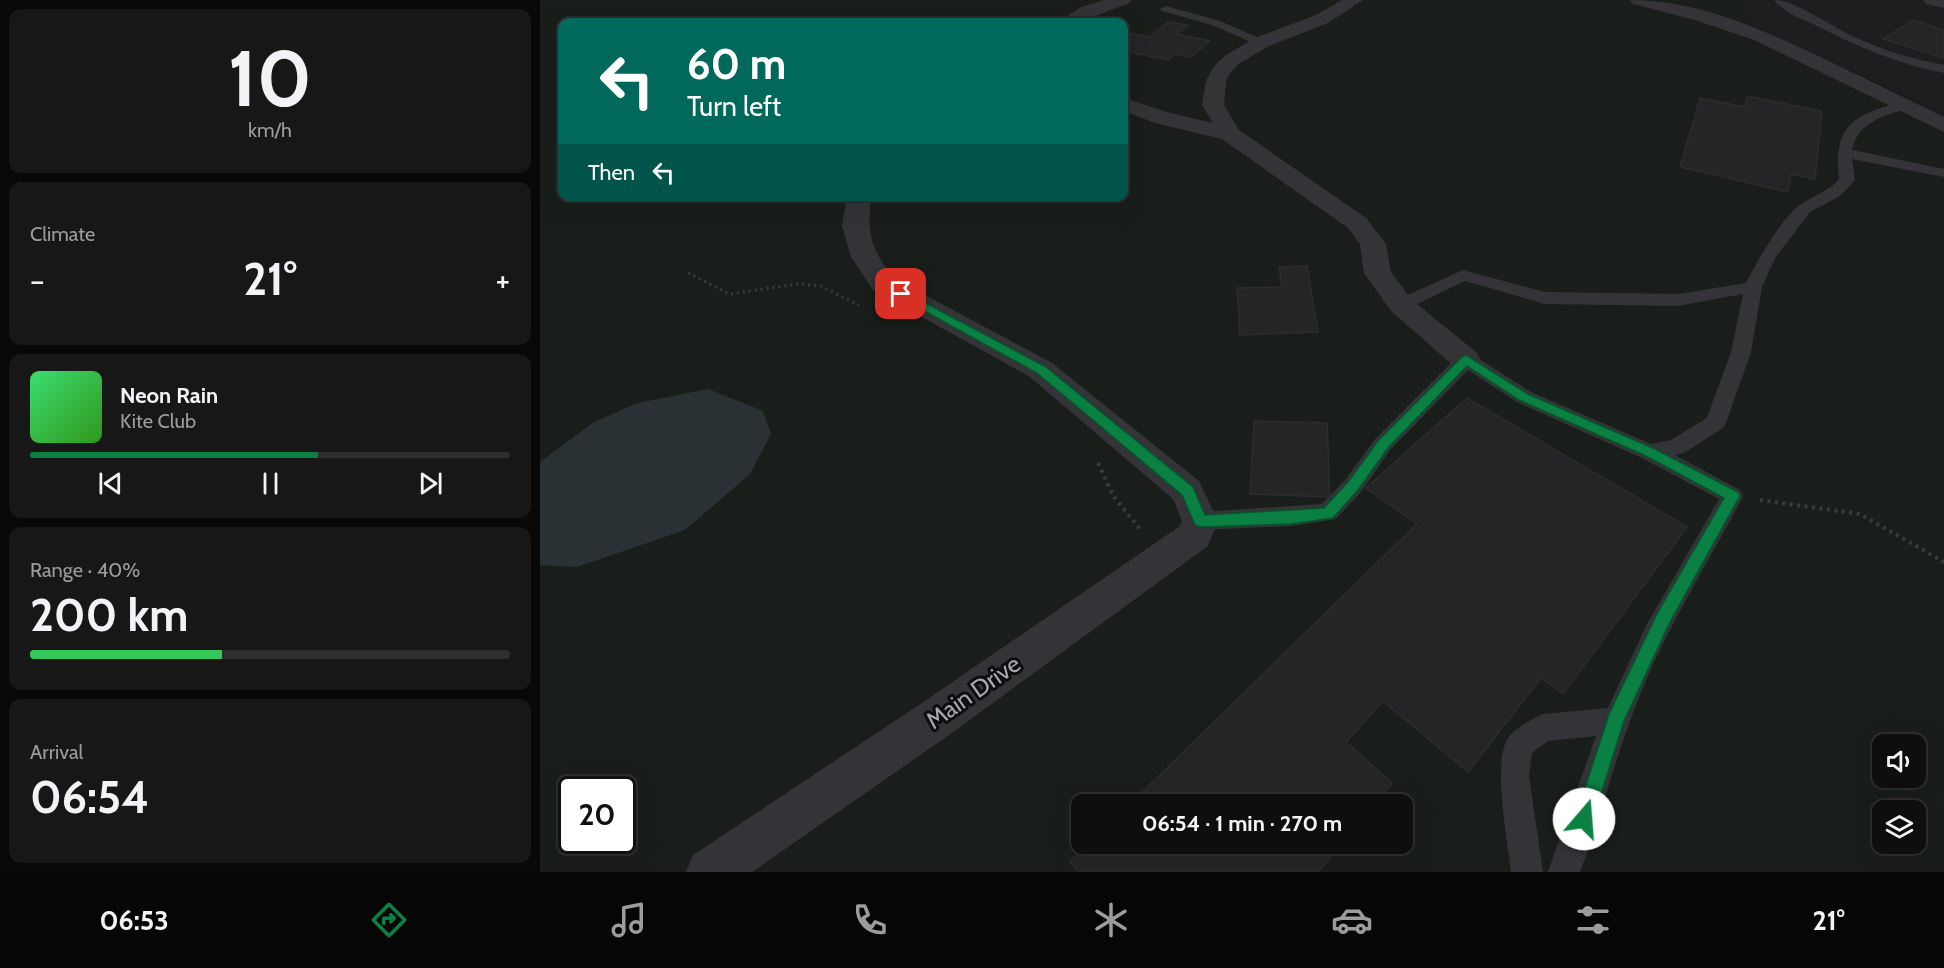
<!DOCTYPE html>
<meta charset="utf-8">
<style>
:root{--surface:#0e0e0e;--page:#171717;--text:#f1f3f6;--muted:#9b9c9e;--line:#2e2e2e;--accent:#0b8043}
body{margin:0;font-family:Cabin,sans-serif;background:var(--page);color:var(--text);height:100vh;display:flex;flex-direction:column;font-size:22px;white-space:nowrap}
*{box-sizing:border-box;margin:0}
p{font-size:20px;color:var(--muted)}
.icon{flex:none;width:33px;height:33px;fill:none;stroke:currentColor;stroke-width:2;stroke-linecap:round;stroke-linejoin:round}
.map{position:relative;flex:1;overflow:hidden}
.side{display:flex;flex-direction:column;gap:9px;padding:9px;background:#080808;width:540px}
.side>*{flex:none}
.banner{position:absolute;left:18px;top:18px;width:570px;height:183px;border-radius:12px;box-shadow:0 6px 24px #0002,0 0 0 2px var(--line);background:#00695c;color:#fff;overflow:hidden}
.buttons{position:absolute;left:1332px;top:734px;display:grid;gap:12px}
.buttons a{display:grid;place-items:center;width:54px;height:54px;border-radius:12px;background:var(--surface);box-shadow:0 6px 24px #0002,0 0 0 2px var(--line);font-size:30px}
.speed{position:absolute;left:18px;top:776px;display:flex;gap:12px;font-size:30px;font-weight:700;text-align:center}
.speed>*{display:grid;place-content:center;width:78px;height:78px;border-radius:50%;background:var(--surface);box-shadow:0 6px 24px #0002,0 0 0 2px var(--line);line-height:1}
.speed .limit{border:3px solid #111;border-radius:9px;background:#fff;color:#111}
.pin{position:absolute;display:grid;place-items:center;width:51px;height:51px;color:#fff;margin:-26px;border-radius:12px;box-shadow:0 3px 9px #0006}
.me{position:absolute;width:66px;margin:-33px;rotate:18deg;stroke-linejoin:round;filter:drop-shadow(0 0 4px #0008)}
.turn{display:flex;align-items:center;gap:21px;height:126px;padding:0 30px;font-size:27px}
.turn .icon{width:78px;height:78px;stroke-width:2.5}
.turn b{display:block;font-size:42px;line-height:51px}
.then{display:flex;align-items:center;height:57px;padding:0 30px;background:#0003;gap:12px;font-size:22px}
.big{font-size:45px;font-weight:700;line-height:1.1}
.side .widget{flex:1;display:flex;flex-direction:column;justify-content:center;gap:9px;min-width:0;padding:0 21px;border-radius:12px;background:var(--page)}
.side .dial{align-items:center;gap:0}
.dial b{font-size:78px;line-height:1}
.song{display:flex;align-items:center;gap:18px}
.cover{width:72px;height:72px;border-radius:9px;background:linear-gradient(135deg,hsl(140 70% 55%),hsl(110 70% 35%))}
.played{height:6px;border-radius:3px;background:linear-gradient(90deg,var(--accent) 60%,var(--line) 60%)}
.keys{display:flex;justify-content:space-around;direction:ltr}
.heat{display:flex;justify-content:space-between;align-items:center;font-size:33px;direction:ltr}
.charge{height:9px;border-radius:4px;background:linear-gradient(90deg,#34c759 40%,var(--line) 0)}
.trip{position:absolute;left:531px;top:794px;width:342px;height:60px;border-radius:12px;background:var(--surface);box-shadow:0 6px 24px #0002,0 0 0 2px var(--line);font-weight:700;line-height:60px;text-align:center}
.menu{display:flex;height:96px;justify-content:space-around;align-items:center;background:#060606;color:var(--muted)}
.menu .icon{width:42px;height:42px}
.menu .selected{color:var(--accent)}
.menu b{font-size:27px;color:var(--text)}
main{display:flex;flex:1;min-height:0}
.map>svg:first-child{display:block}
</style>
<main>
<section class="side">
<div class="widget dial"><b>10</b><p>km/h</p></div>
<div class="widget"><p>Climate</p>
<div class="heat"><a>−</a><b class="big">21°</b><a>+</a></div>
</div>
<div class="widget">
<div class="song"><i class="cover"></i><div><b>Neon Rain</b><p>Kite Club</p></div></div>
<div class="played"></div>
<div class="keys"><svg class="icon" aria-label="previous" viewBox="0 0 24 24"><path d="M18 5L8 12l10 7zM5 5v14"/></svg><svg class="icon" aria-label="pause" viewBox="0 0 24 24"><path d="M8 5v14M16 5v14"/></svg><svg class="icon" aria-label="next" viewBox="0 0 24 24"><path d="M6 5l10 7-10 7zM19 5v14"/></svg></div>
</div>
<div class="widget"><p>Range · 40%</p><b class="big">200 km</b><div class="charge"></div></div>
<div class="widget"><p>Arrival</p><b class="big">06:54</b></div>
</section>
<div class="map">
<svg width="1404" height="872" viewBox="0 0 1404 872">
<rect width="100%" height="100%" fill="#121213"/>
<path fill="#1e1e20" d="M1184,0H1404V114L1215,27Z"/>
<path fill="#191e1a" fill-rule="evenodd" d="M0,0H1203L1215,27L1404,114V872H0ZM22,22H584V196H22ZM1342,744H1376V777H1342ZM32,789H82V840H32ZM542,804H862V843H542ZM1342,810H1376V843H1342Z"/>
<path fill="#2a3135" d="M168,389L223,411L231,434L210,474L145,530L37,567L0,565V462L54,422L98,403Z"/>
<path fill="#252527" stroke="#2c2c2f" stroke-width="1.5" d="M1373,20L1404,30V58L1343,39Z
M628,22L648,25L637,34L670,41L651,57L635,54L628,60L584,51V32L609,37Z
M1207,96L1282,111L1275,179L1251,174L1248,192L1140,167L1160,98L1205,107Z
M767,266L778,332L700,335L697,288L742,287L739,267Z
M927,398L1147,527L1023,694L1001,678L928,772L843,701L806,742L852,783L835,804H590L877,524L826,488Z
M714,421L787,423L790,497L710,494Z
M550,843H802L778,872H538L530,862Z"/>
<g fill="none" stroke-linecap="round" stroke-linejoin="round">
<path stroke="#3a3b3f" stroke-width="3" stroke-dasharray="2 4" stroke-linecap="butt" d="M148,273L189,294L258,284L281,286L319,305"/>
<path stroke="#3a3b3f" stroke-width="4" stroke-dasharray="3 4.5" stroke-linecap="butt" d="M558,463L574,497L600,529
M1220,500L1320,514L1404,562"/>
<path fill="#343438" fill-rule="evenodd" d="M1234,0C1254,0 1291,26 1312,36C1342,50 1372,59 1404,65V73C1357,64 1316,46 1273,24C1259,18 1244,12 1234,0Z
M626,6L680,21L728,42L722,46L718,45L672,25L622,11L620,9Z
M1363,102L1368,103L1370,106L1368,109C1344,115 1317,123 1312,150L1404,169V177L1312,159L1315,180L1300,196L1270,212L1235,258L1222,287L1211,352L1186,423L1183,428L1144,453L1135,455L1200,490L1203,496C1169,562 1128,625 1100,695C1076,753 1062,814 1040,872H1008L1056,736L1008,741L992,753L989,776L1003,872H971C968,841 952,763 968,738C975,728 992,719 1003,714L1068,708L1106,626L1179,499L1102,458L977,402L928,370L850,450L821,492L796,519L751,526L660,530L652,528L649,521L652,514L660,512L782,504L805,480L836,438L919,355L926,353L933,355L991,392L1111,444L1131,440L1167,418L1191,352L1203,294L1138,306L1005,304L925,281L867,309H855L852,305L855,301L923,270L1005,292L1138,294L1206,283C1216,263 1242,217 1260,205C1274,195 1288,192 1299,179C1293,125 1314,114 1363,102Z"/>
<path fill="#343438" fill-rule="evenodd" d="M564,0H591L588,4C565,11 542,25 519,22L541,7Z
M802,0H823L788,23L729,46L700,63L690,73L686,81L684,105L699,130L826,218L846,244L851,272L871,299L937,353L941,360L937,367L926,370L915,367L851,311L824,273L820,244L808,228L682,139L615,123L584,111V98L630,113L673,123L662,105L666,81L674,66L686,55L715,38L776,15Z
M1090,0C1162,0 1230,33 1293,63C1330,81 1367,99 1404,117V132L1214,40L1155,20L1093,4Z
M1383,0H1404V8L1386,4Z
M307,196H331C327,235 330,246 353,278L512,363L659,481L678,521L668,546L409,735L212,872H146L153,855L379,705L640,526L642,521L633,499L490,377L333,290L311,257L302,226Z"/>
</g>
<path fill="#0b8043" stroke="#07532c" stroke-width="1.5" d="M361,290L506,367L653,487L665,515L784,508L808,482L838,441L922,357L926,355L988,394L1115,449L1198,492L1200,496L1130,622L1084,721L1051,826L1044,828L1038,826L1035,819L1069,714L1118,612L1184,498L1106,456L979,400L927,366L848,448L818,490L793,518L751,524L660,527L655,525L642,495L497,373L357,296L355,294Z"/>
<g text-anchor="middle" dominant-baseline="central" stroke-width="6" stroke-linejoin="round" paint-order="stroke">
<g font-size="24" fill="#a5a9b2" stroke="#0d0d0e">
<text transform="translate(433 692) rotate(-35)">Main Drive</text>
</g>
</g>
</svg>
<div class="buttons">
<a><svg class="icon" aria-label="sound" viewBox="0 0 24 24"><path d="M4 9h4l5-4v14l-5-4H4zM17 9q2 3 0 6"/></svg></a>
<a><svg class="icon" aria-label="layers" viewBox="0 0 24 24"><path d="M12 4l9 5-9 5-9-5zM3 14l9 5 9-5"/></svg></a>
</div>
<div class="speed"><div class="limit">20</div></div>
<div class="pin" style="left:361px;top:294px;background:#d93025"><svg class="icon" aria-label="arrive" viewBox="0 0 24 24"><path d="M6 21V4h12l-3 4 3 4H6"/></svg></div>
<svg class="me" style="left:1044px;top:819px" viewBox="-20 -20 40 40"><circle r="19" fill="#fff"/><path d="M0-13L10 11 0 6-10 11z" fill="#0b8043"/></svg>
<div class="trip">06:54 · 1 min · 270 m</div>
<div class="banner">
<div class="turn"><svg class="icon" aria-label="left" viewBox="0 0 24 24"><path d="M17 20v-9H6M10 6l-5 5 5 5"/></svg><div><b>60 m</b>Turn left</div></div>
<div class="then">Then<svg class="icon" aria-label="left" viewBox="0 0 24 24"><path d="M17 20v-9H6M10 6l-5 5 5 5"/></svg></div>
</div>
</div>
</main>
<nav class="menu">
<b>06:53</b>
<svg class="icon selected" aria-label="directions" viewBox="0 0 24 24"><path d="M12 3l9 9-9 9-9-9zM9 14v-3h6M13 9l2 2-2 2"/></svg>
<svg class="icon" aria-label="music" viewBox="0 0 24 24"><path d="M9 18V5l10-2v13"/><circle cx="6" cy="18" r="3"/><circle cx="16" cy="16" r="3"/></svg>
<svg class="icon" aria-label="phone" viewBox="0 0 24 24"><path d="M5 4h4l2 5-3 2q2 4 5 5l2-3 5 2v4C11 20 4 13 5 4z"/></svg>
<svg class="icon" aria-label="climate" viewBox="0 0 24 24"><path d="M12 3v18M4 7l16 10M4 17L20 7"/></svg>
<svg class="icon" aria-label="car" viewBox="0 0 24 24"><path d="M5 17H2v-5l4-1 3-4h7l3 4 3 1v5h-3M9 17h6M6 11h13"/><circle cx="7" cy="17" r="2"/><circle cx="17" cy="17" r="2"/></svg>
<svg class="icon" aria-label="filters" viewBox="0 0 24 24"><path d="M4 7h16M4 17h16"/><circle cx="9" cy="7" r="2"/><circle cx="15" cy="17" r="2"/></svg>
<b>21°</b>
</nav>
